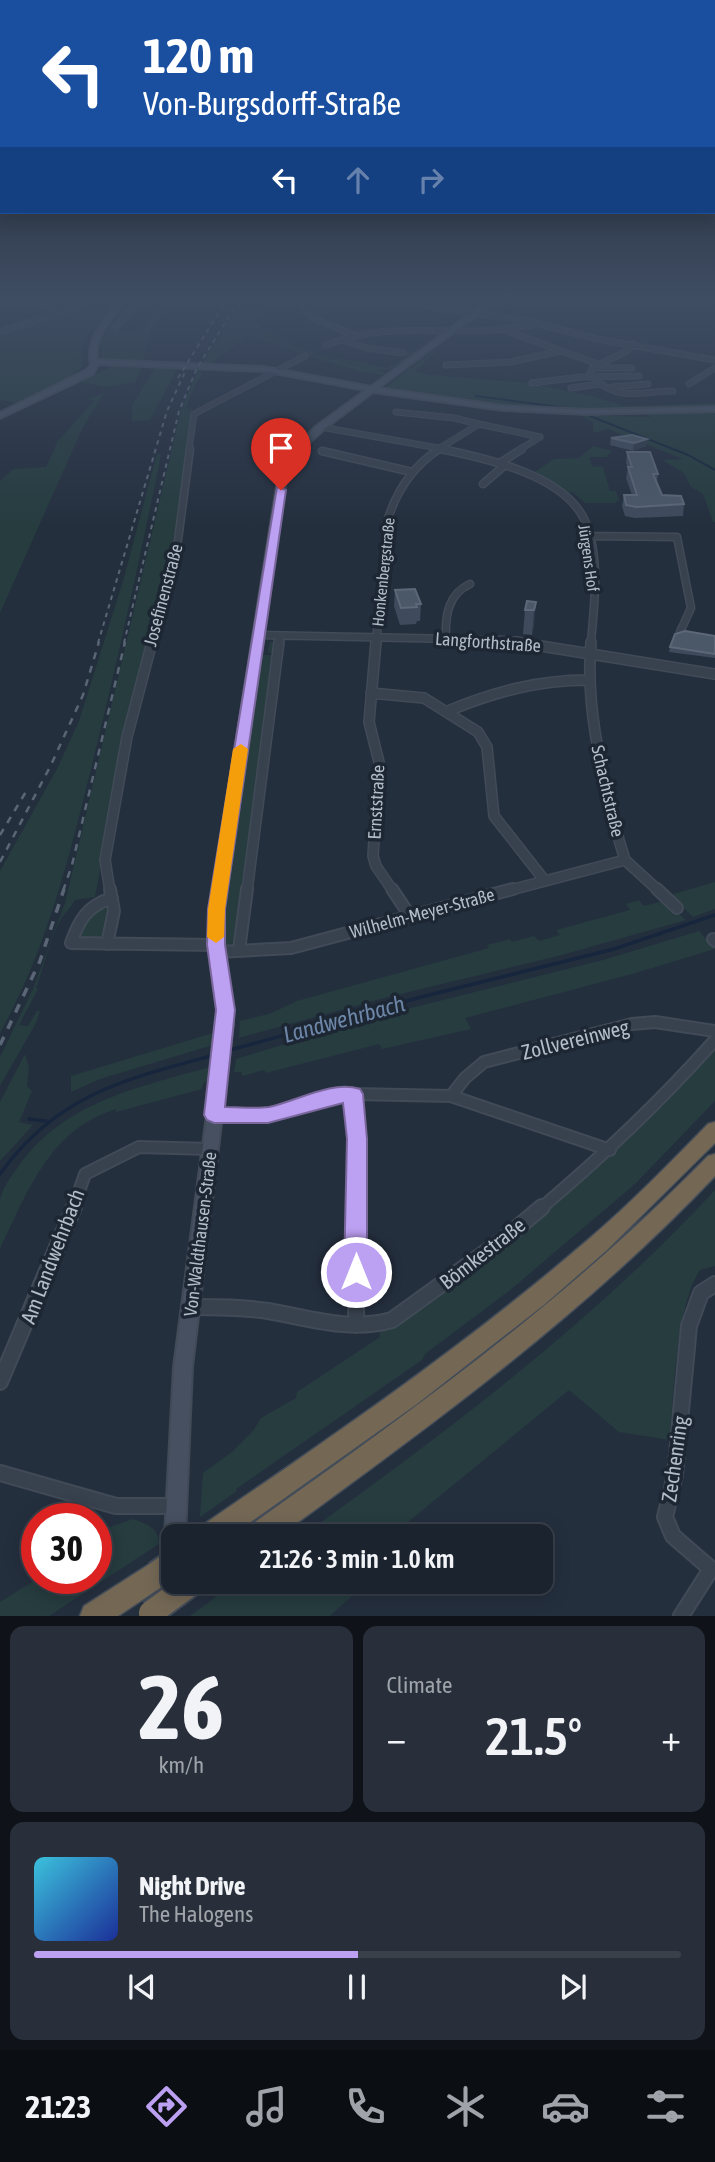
<!DOCTYPE html>
<meta charset="utf-8">
<style>
:root{--surface:#1b232e;--page:#282f3a;--text:#f1f3f6;--muted:#a0a4aa;--line:#39404a;--accent:#bca0f2}
body{margin:0;font-family:"Asap Condensed",sans-serif;background:var(--page);color:var(--text);height:100vh;display:flex;flex-direction:column;font-size:26px;white-space:nowrap}
*{box-sizing:border-box;margin:0}
p{font-size:23px;color:var(--muted)}
.icon{flex:none;width:38px;height:38px;fill:none;stroke:currentColor;stroke-width:2;stroke-linecap:round;stroke-linejoin:round}
.map{position:relative;height:1616px;overflow:hidden}
.sheet{display:flex;flex-direction:column;gap:10px;padding:10px;background:#0f1319;flex:1}
.sheet>*{flex:none}
.banner{position:absolute;left:0px;top:0px;width:716px;height:214px;box-shadow:0 4px 18px #0003,0 0 0 2px var(--line);background:#1a4fa0;color:#fff;overflow:hidden}
.speed{position:absolute;left:21px;top:1503px;display:flex;gap:14px;font-size:35px;font-weight:700;text-align:center}
.speed>*{display:grid;place-content:center;width:91px;height:91px;border-radius:50%;background:var(--surface);box-shadow:0 4px 18px #0003,0 0 0 2px var(--line);line-height:1}
.speed .limit{border:10px solid #d22;background:#fff;color:#111}
.pin{position:absolute;display:grid;place-items:center;width:60px;height:60px;color:#fff;margin:-72px -30px;border-radius:50% 50% 50% 0;rotate:-45deg;box-shadow:0 0 7px #0007}
.pin .icon{rotate:45deg}
.me{position:absolute;width:77px;margin:-38px;rotate:0deg;stroke-linejoin:round;filter:drop-shadow(0 0 5px #0008)}
.turn{display:flex;align-items:center;gap:24px;height:147px;padding:0 28px;font-size:32px}
.turn .icon{width:91px;height:91px;stroke-width:2.5}
.turn b{display:block;font-size:49px;line-height:60px}
.lanes{display:flex;align-items:center;height:66px;padding:0 28px;background:#0003;justify-content:center;gap:35px;direction:ltr}
.lanes .off{opacity:.35}
.big{font-size:52px;font-weight:600;line-height:1.1}
.sheet .widget{flex:1;display:flex;flex-direction:column;justify-content:center;gap:10px;min-width:0;padding:0 24px;border-radius:14px;background:var(--page)}
.sheet .dial{align-items:center;gap:0}
.dial b{font-size:91px;line-height:1}
.song{display:flex;align-items:center;gap:21px}
.cover{width:84px;height:84px;border-radius:10px;background:linear-gradient(135deg,hsl(190 70% 55%),hsl(230 70% 35%))}
.played{height:7px;border-radius:4px;background:linear-gradient(90deg,var(--accent) 50%,var(--line) 50%)}
.keys{display:flex;justify-content:space-around;direction:ltr}
.heat{display:flex;justify-content:space-between;align-items:center;font-size:38px;direction:ltr}
.sheet .tiles{flex:1;display:grid;gap:10px;grid-template-columns:1fr 1fr}
.widget:last-child{grid-column:span 2}
.trip{position:absolute;left:161px;top:1524px;width:392px;height:70px;border-radius:14px;background:var(--surface);box-shadow:0 4px 18px #0003,0 0 0 2px var(--line);font-weight:600;line-height:70px;text-align:center}
.menu{display:flex;height:112px;justify-content:space-around;align-items:center;background:#0b0e12;color:var(--muted)}
.menu .icon{width:49px;height:49px}
.menu .current{color:var(--accent)}
.menu b{font-size:32px;color:var(--text)}
.map>svg:first-child{display:block}
</style>
<div class="map">
<svg width="715" height="1616" viewBox="0 0 715 1616">
<rect width="100%" height="100%" fill="#242f3e"/>
<path fill="#263c3f" d="M104,299H116L83,343L82,355L77,359L84,356L82,367L63,382L18,403L0,400V334Z
M129,299L110,330L140,331L166,299H171L151,330L143,362L102,360L100,341Z
M243,299L270,300L262,319L255,321L256,323C264,331 304,354 314,351C318,349 321,347 325,347L311,354L374,369L315,353L387,368L408,356L405,353L428,346L392,370L377,369L386,374L383,375L361,372L248,336L213,362L215,364L201,365Z
M434,350L437,351L415,371L431,375L528,383L592,396L624,406L715,403V407L556,409L484,404L386,387Z
M113,366H143L135,382L107,387L79,382Z
M156,366L178,367L150,420L132,421V406Z
M199,368L202,375L195,384L186,408L192,409L178,521L146,640L148,642L123,744L95,897L75,900C70,909 64,913 60,921C49,942 44,967 36,988L38,989L19,1025L28,1026L37,1011H40L36,1023L0,1086V1057L33,989L65,903L181,410Z
M104,393L83,427L0,613V481L13,469L46,467L58,441L94,401L88,399Z
M715,412V522H713L703,494L691,487L684,473L662,460L683,459L608,429L593,433V422L580,415L651,417L646,414Z
M593,446L612,451L606,457H589L592,466L603,467L610,491H616L619,500L615,503H585L573,492L568,493L533,473L554,459L579,458Z
M157,454H161L157,475C136,576 114,677 89,777C67,866 45,952 0,1033V871L58,767L79,721L123,581Z
M275,641L236,941L226,946L223,942L222,914L260,655H272V653L268,652L270,642Z
M715,882V909L693,917L670,895Z
M639,900L644,906L663,901L686,920L558,956L384,998L239,1038L240,1021L269,1014L297,1001L489,948L487,945L510,939L512,942L534,936L539,941L560,935L556,930L630,910L626,904Z
M105,908L109,913L103,935L96,939L78,938L93,909Z
M699,931L715,949L632,974L465,1018L471,1029L382,1049L379,1044L266,1073L264,1070L243,1076L241,1072H234L236,1059L371,1018L603,960Z
M213,1033V1045L100,1079L71,1092V1076Z
M715,1047V1101L635,1184L509,1291L425,1354L422,1360L236,1489L237,1491L200,1517L203,1473L232,1452L253,1431L261,1418L296,1398L297,1392L380,1337L379,1330C495,1241 620,1159 715,1047Z
M25,1054L29,1067L27,1086L32,1091L19,1122L33,1125L0,1161V1102Z
M210,1067L208,1080L203,1084L202,1089L116,1112V1109C49,1130 28,1191 0,1249C0,1233 0,1215 0,1200C2,1189 11,1176 18,1167C63,1102 139,1087 210,1067Z
M715,1190V1266L700,1270C677,1302 673,1400 670,1440L619,1432L569,1390L391,1536H302C448,1431 593,1322 715,1190Z
M133,1519C147,1524 159,1528 159,1544L49,1616H0V1602L37,1579L96,1578V1532Z
M236,1582H328L323,1586L353,1595L330,1616H190Z"/>
<g fill="none" stroke-linecap="round" stroke-linejoin="round">
<path stroke="#17263c" stroke-width="2" d="M476,396L566,408
M590,416L688,455L715,470"/>
<path stroke="#17263c" stroke-width="3.5" d="M227,1051L421,997L614,949L715,915
M29,1119L46,1121
M0,1174C58,1093 127,1079 218,1054"/>
<g stroke="#414a57" stroke-width="7">
<path id="street-far4" d="M15,299L61,311
M305,299L303,306L311,317L354,335
M378,299L523,320L597,339L715,360
M468,299L480,301
M115,328L139,299
M504,330L598,364
M0,332L99,299
M341,340L367,348L403,353
M633,344L627,351L592,368L590,373C616,404 639,391 673,391
M326,345C384,324 421,332 480,331C498,331 516,327 534,325
M446,365L510,362L560,351
M592,368H632
M532,383L581,377L639,376
M689,384L715,368
M612,387L648,384
M571,388L600,384
M396,412L454,418L479,424L437,450
M479,424L540,437
M321,427L449,450
M189,450L194,414L305,356
M519,450L540,437"/>
</g>
<g stroke="#414a57" stroke-width="9">
<path id="street-far3" d="M441,449C485,458 565,475 585,521C601,558 594,605 591,643
M322,451L412,472
M500,463L522,449
M483,484L505,465
M589,536L677,537L691,608L680,632
M259,635L506,640L527,643
M446,638C445,616 448,594 470,584
M151,643L178,540L190,449
M279,643L280,636
M376,643L387,522C396,491 412,467 439,449"/>
</g>
<g stroke="#414a57" stroke-width="12">
<path id="street-far2" d="M376,642L369,722L379,762L373,856L376,866L393,891
M516,642L715,674
M591,642C585,711 603,774 619,840L625,860L659,891
M371,693L424,698L478,732L487,747L494,816L545,881
M448,711C494,692 538,680 588,680
M110,891L105,860L127,737L152,642
M247,891L279,642
M507,891L625,860"/>
</g>
<g stroke="#414a57" stroke-width="14">
<path id="street-far1" d="M392,889L410,916
M657,889L677,908
M112,898C87,906 79,920 71,943L216,945
M713,939L715,941
M107,944L114,911L110,889
M239,950L247,889
M217,952L291,948L513,889
M353,1094L357,1140V1209
M451,1096L465,1078L484,1062L632,1024L655,1022L715,1031
M214,1115H268L331,1096L353,1094L451,1096L610,1150
M73,1209L85,1174L139,1147L210,1149
M540,1209C604,1155 659,1103 715,1040"/>
</g>
<g stroke="#414a57" stroke-width="18">
<path id="street" d="M191,1307C217,1307 242,1307 268,1311C310,1318 349,1332 392,1320L504,1239L542,1207
M356,1325L357,1207
M0,1382L74,1207
M0,1473L116,1506H176
M681,1616L711,1569L673,1536L665,1517L675,1475L689,1326L701,1293L715,1284"/>
</g>
<g stroke="#414a57" stroke-width="4">
<path id="secondary" d="M119,299H125C113,318 93,336 97,360L264,367L371,387L491,299H498L378,388L503,406L587,410L715,407V411L587,414L503,410L373,392L324,429L301,450L286,479L224,909L223,945L233,1023L192,1367L185,1536H173V1546L168,1543L165,1536L174,1367L219,1023L209,945L210,909L278,479L295,447L318,425L366,390L264,371L98,364L93,374L0,418V413L87,370L91,365C85,339 104,320 119,299Z"/>
</g>
<g stroke="#434c59" stroke-width="3">
<path id="highway" d="M715,1122V1143L607,1250L545,1304L417,1404L231,1536H196L200,1527C333,1436 466,1345 589,1239C631,1203 669,1164 708,1124Z
M715,1154V1176C584,1314 432,1425 279,1536H244L248,1527C412,1411 566,1301 708,1156Z
M156,1560L166,1564L170,1574L166,1584L118,1616H80L84,1606Z"/>
</g>
<use href="#street-far4" stroke="#38414e" stroke-width="5"/>
<use href="#street-far3" stroke="#38414e" stroke-width="6"/>
<use href="#street-far2" stroke="#38414e" stroke-width="9"/>
<use href="#street-far1" stroke="#38414e" stroke-width="10"/>
<use href="#street" stroke="#38414e" stroke-width="14"/>
<use href="#secondary" fill="#465061" fill-rule="evenodd"/>
<use href="#highway" fill="#746855" fill-rule="evenodd"/>
<path stroke="#5a6575" stroke-width="2" stroke-dasharray="4.5 4.5" stroke-linecap="butt" d="M178,378L227,299
M98,643L167,411L185,372
M124,643L179,411L197,368L240,299"/>
<path stroke="#5a6575" stroke-width="2.5" stroke-dasharray="7 7" stroke-linecap="butt" d="M0,835L27,790
M0,862L51,765L83,695L99,642
M63,891L72,865L125,642"/>
<path stroke="#5a6575" stroke-width="3.5" stroke-dasharray="9 9" stroke-linecap="butt" d="M0,1045L40,961L64,889"/>
<g stroke="#434c59" stroke-width="28" stroke-linecap="butt">
<path id="highway-bridge" d="M156,1574L173,1562
M151,1613L193,1582"/>
</g>
<use href="#highway-bridge" stroke="#746855" stroke-width="24"/>
</g>
<path fill="#3f4b5c" d="M446,299H472V305L469,307L446,304Z
M500,299H517L512,303L500,300Z
M553,299H571L570,305H554Z
M611,438L647,439L646,446L633,451L610,445Z
M627,452L658,474L657,482L662,495L684,504L683,516L635,518L625,516L622,506L624,495H632L626,478L628,468L626,463Z
M395,590L421,604L420,621H417L416,624L400,625L394,606Z
M536,602L532,635L523,634L525,610Z
M715,636V658L669,652L670,647Z"/>
<path fill="#2f3b4b" d="M470,299H472V305L469,307Z
M647,439L646,446L633,451L634,443Z
M536,602L534,627L532,635L534,610Z"/>
<path fill="#4b5868" stroke="#5c6777" stroke-width="2" d="M632,435L647,439L634,443L611,438Z
M627,452H650L658,474H653L662,495L681,496L684,504L636,507L626,505L624,495H637L628,467H632Z
M415,589L421,604H416L417,607L401,608L395,590Z
M527,601L536,602L534,610H525Z
M685,631L715,636V654L670,647L675,634Z"/>
<linearGradient id="sky" x2="0" y2="1"><stop stop-color="#141a22"/><stop offset="0.57" stop-color="#3f4d63"/><stop offset="1" stop-color="#3f4d63" stop-opacity="0"/></linearGradient>
<rect width="715" height="525" fill="url(#sky)"/>
<path fill="#bca0f2" stroke="#7a689d" stroke-width="2" d="M277,487L286,490L225,909V945L235,1010L225,1107C240,1107 256,1109 269,1107C298,1101 331,1080 360,1089L363,1094L367,1139V1272L364,1279L356,1282L348,1279L344,1272L347,1139L343,1103L268,1123H214L207,1120L204,1115L216,1010L207,945L208,909Z"/>
<path fill="#f59e0b" d="M241,744L248,749L225,909L224,937L216,943L207,937L208,909L233,749Z"/>
<g text-anchor="middle" dominant-baseline="central" stroke-width="7" stroke-linejoin="round" paint-order="stroke">
<g font-size="16" fill="#b4bcc9" stroke="#1d2633">
<text transform="translate(589 558) rotate(82)">Jürgens Hof</text>
<text transform="translate(383 572) rotate(-84)">Honkenbergstraße</text>
</g>
<g font-size="18" fill="#b4bcc9" stroke="#1d2633">
<text transform="translate(163 595) rotate(-75)">Josefinenstraße</text>
<text transform="translate(488 642) rotate(4)">Langforthstraße</text>
<text transform="translate(608 791) rotate(77)">Schachtstraße</text>
<text transform="translate(376 802) rotate(-87)">Ernststraße</text>
<text transform="translate(422 913) rotate(-15)">Wilhelm-Meyer-Straße</text>
<text transform="translate(200 1234) rotate(-83)">Von-Waldthausen-Straße</text>
</g>
<g font-size="21" fill="#b4bcc9" stroke="#1d2633">
<text transform="translate(575 1039) rotate(-14)">Zollvereinweg</text>
<text transform="translate(482 1253) rotate(-38)">Bömkestraße</text>
<text transform="translate(52 1256) rotate(-69)">Am Landwehrbach</text>
<text transform="translate(674 1459) rotate(-82)">Zechenring</text>
</g>
<g font-size="23" font-style="italic" fill="#6d86a8" stroke="#1d2633">
<text transform="translate(344 1019) rotate(-15)">Landwehrbach</text>
</g>
</g>
</svg>
<div class="speed"><div class="limit">30</div></div>
<div class="pin" style="left:281px;top:490px;background:#d93025"><svg class="icon" aria-label="arrive" viewBox="0 0 24 24"><path d="M6 21V4h12l-3 4 3 4H6"/></svg></div>
<svg class="me" style="left:356px;top:1272px" viewBox="-20 -20 40 40"><circle r="17" fill="#bca0f2" stroke="#fff" stroke-width="3"/><path d="M0-11L8 9 0 5-8 9z" fill="#fff"/></svg>
<div class="trip">21:26 · 3 min · 1.0 km</div>
<div class="banner">
<div class="turn"><svg class="icon" aria-label="left" viewBox="0 0 24 24"><path d="M17 20v-9H6M10 6l-5 5 5 5"/></svg><div><b>120 m</b>Von-Burgsdorff-Straße</div></div>
<div class="lanes"><svg class="icon" aria-label="left" viewBox="0 0 24 24"><path d="M17 20v-9H6M10 6l-5 5 5 5"/></svg><svg class="icon off" aria-label="ahead" viewBox="0 0 24 24"><path d="M12 20V5M6 11l6-6 6 6"/></svg><svg class="icon off" aria-label="right" viewBox="0 0 24 24"><path d="M7 20v-9h11M14 6l5 5-5 5"/></svg></div>
</div>
</div>
<section class="sheet">
<div class="tiles">
<div class="widget dial"><b>26</b><p>km/h</p></div>
<div class="widget"><p>Climate</p>
<div class="heat"><a>−</a><b class="big">21.5°</b><a>+</a></div>
</div>
<div class="widget">
<div class="song"><i class="cover"></i><div><b>Night Drive</b><p>The Halogens</p></div></div>
<div class="played"></div>
<div class="keys"><svg class="icon" aria-label="previous" viewBox="0 0 24 24"><path d="M18 5L8 12l10 7zM5 5v14"/></svg><svg class="icon" aria-label="pause" viewBox="0 0 24 24"><path d="M8 5v14M16 5v14"/></svg><svg class="icon" aria-label="next" viewBox="0 0 24 24"><path d="M6 5l10 7-10 7zM19 5v14"/></svg></div>
</div>
</div>
</section>
<nav class="menu">
<b>21:23</b>
<svg class="icon current" aria-label="directions" viewBox="0 0 24 24"><path d="M12 3l9 9-9 9-9-9zM9 14v-3h6M13 9l2 2-2 2"/></svg>
<svg class="icon" aria-label="music" viewBox="0 0 24 24"><path d="M9 18V5l10-2v13"/><circle cx="6" cy="18" r="3"/><circle cx="16" cy="16" r="3"/></svg>
<svg class="icon" aria-label="phone" viewBox="0 0 24 24"><path d="M5 4h4l2 5-3 2q2 4 5 5l2-3 5 2v4C11 20 4 13 5 4z"/></svg>
<svg class="icon" aria-label="climate" viewBox="0 0 24 24"><path d="M12 3v18M4 7l16 10M4 17L20 7"/></svg>
<svg class="icon" aria-label="car" viewBox="0 0 24 24"><path d="M5 17H2v-5l4-1 3-4h7l3 4 3 1v5h-3M9 17h6M6 11h13"/><circle cx="7" cy="17" r="2"/><circle cx="17" cy="17" r="2"/></svg>
<svg class="icon" aria-label="filters" viewBox="0 0 24 24"><path d="M4 7h16M4 17h16"/><circle cx="9" cy="7" r="2"/><circle cx="15" cy="17" r="2"/></svg>
</nav>
